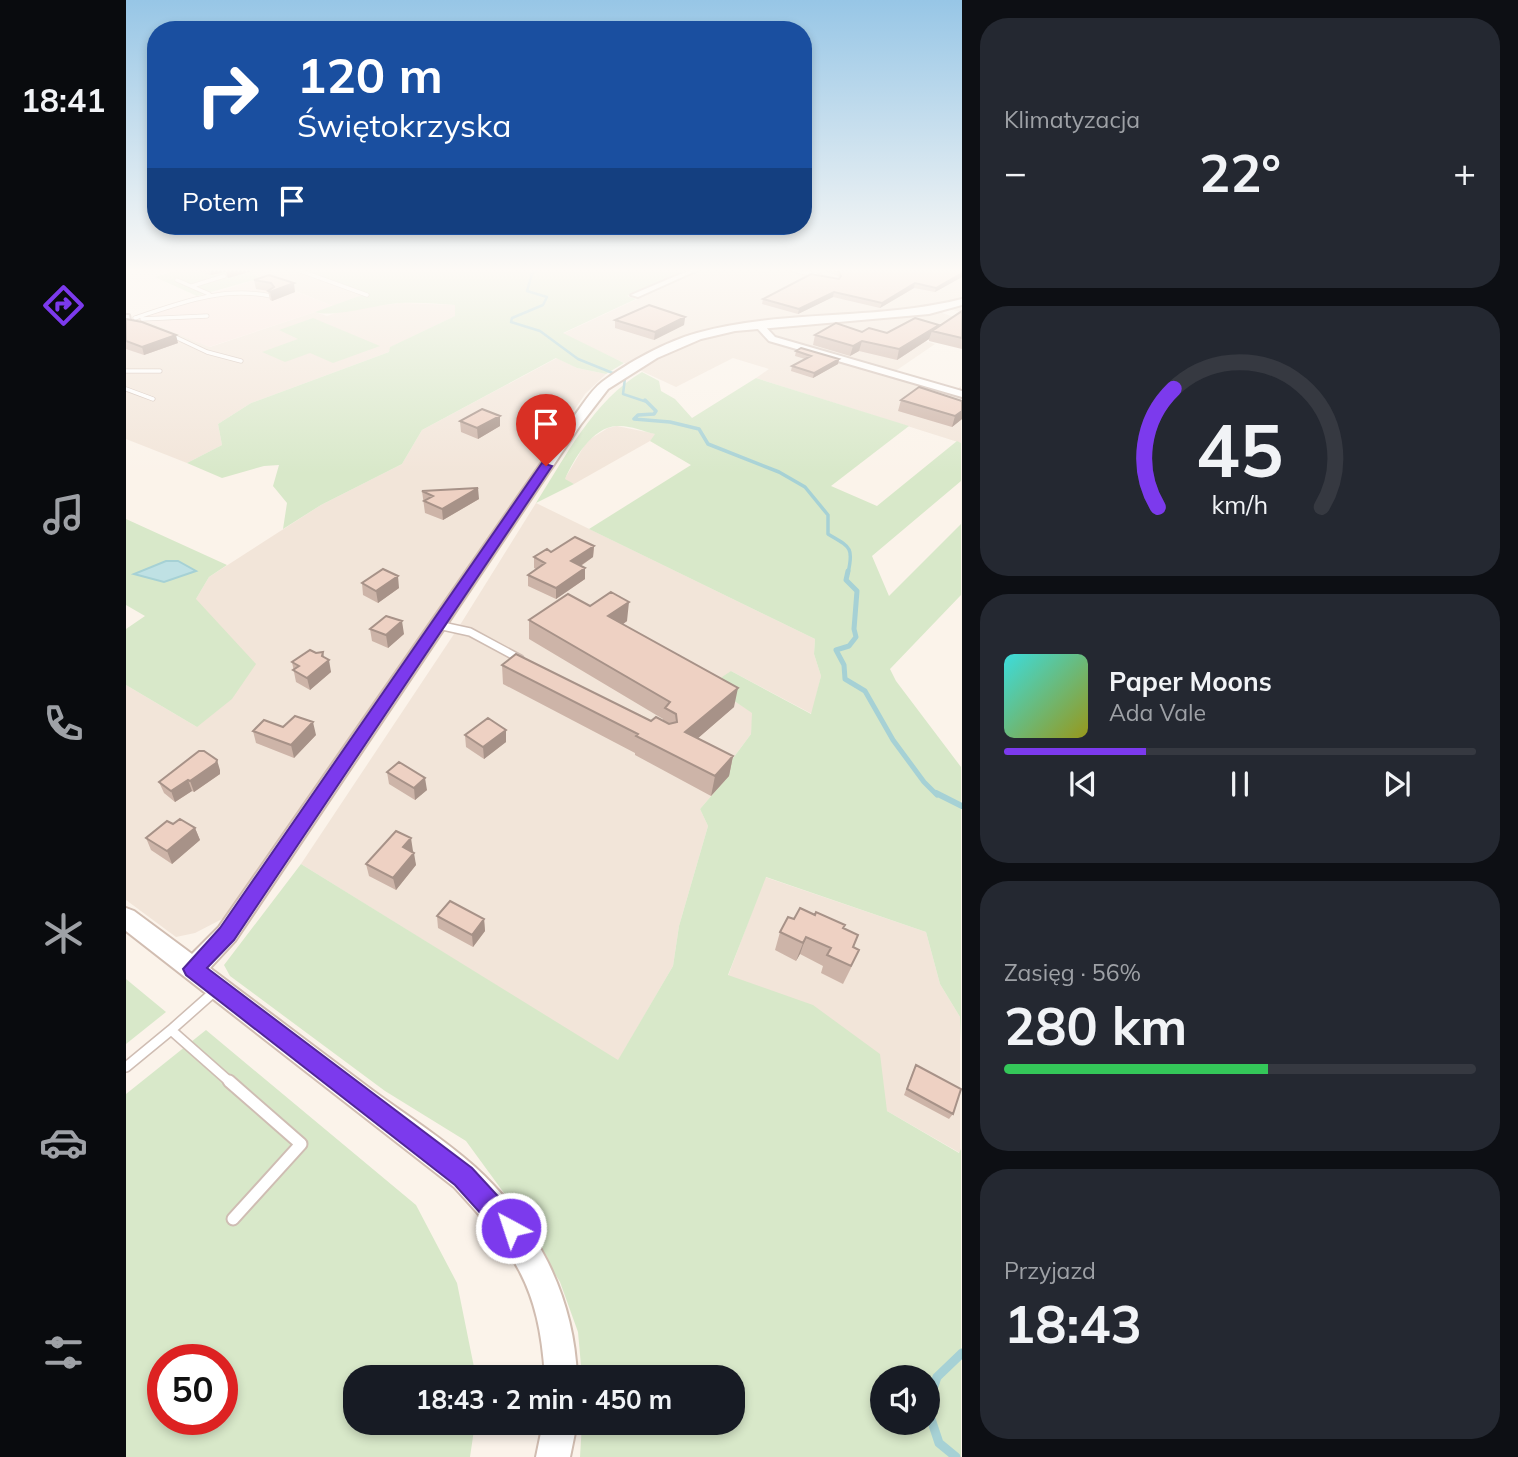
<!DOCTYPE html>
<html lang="pl">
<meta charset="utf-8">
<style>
:root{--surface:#171b24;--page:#242831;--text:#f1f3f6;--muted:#9ea1a6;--line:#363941;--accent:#7c3aed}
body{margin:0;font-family:Mulish,sans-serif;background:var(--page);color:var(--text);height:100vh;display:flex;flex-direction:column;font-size:26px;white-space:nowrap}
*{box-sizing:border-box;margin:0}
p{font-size:23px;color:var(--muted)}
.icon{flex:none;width:38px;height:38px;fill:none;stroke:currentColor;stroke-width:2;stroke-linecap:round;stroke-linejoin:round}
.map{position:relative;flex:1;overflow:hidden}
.sheet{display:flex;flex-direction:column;gap:18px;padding:18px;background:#0d0f14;width:556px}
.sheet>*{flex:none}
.banner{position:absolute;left:21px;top:21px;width:665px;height:214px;border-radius:28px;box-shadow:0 4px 10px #0003;background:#1a4fa0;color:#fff;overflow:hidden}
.tools{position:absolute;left:744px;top:1365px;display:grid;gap:14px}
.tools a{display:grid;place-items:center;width:70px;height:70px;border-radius:50%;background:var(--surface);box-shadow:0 4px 10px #0003;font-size:35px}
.speed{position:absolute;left:21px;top:1344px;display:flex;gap:14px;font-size:35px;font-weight:700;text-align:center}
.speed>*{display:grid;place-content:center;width:91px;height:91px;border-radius:50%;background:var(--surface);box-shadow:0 4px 10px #0003;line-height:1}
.speed .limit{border:10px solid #d22;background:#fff;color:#111}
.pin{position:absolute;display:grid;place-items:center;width:60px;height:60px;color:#fff;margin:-72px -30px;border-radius:50% 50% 50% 0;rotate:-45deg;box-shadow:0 0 7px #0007}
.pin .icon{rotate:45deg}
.me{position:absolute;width:77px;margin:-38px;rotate:320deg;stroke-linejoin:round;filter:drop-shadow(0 0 5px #0008)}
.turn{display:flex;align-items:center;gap:24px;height:147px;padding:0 35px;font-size:32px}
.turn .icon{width:91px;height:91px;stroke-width:2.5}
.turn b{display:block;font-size:49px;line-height:60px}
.then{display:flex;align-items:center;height:66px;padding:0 35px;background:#0003;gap:14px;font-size:26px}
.big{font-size:52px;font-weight:700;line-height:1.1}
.sheet .tile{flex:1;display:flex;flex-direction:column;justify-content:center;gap:10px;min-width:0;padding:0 24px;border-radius:28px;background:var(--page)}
.sheet .dial{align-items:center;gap:0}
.dial svg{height:182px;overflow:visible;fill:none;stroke:var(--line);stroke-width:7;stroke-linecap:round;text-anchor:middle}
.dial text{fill:var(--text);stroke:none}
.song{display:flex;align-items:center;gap:21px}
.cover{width:84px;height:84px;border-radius:10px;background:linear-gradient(135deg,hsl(180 70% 55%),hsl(60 70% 35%))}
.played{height:7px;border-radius:4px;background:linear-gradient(90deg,var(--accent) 30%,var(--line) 30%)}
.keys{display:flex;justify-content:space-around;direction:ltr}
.heat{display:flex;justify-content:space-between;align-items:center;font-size:38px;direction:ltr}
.charge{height:10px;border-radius:5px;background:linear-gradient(90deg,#34c759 56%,var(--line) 0)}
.trip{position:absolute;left:217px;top:1365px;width:402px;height:70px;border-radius:28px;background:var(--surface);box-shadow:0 4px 10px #0003;font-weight:700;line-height:70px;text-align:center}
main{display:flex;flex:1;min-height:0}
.tab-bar{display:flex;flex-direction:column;width:126px;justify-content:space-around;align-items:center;background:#090b0e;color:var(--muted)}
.tab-bar .icon{width:49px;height:49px}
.tab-bar .on{color:var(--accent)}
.tab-bar b{font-size:32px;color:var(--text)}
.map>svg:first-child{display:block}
</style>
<main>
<nav class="tab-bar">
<b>18:41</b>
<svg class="icon on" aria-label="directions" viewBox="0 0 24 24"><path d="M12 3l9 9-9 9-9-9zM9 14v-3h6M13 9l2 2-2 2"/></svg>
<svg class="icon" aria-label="music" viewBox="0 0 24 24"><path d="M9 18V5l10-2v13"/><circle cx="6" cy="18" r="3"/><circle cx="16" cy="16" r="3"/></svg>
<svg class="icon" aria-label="phone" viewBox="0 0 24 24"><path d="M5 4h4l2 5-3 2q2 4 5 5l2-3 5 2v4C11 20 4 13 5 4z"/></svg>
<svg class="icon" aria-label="climate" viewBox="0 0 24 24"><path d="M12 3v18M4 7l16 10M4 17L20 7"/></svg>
<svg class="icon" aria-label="car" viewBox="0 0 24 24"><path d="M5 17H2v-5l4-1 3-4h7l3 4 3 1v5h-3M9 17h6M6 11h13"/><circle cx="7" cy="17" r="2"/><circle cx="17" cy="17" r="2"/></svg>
<svg class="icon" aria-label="filters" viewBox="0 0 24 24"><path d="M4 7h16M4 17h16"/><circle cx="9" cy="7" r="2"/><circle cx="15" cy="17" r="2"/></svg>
</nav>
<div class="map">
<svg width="836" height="1457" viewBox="0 0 836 1457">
<rect width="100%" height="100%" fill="#fbf3ea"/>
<path fill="#f2e5d9" d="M136,270H166L237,295L207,306L125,273Z
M574,270H835V312L823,309L816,313L828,317L796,340L809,344L768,372L830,390L835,386V443L630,378L643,369L607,358L550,387L436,334Z
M275,303L330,305L329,316L265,347L263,352L125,403L92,424L96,445L61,463L0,439V322L19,320L84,347L189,312L201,316L218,310Z
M431,358L451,368L480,374L459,394L387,503L100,917L69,933L50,937L0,900V685L71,727L70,599L83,577L195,505L276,464L296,430Z
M491,426L530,434L524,441L448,484L438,480L461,441L482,428Z
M410,503L689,639L688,654L695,676L686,714L605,671L598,694L627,713L625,734L602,765L598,781L574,809L582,826L553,926L547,966L492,1061L175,864L334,625Z
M639,877L800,932L814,984L834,1017V1153L761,1111L602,976Z"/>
<path fill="#fae5de" d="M134,278L207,306L83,347L19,320L18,317Z"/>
<path fill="#d8e8c9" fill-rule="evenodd" d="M53,270H136L126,273L134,278L71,296L29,277Z
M172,270H484L493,272L500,270H561L501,296L510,299L437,333L498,363L480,374L451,368L430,358L296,430L276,464L195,505L157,529L161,503L147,486L153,465L138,466L96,478L61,463L96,445L92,424L125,403L263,352L264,347L329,316V305C312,304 293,302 275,303C251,304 210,318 189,312L236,295Z
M187,318L254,346L207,363L184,353L159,362L136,352L172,339L153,330Z
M516,372L533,381L535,391L549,399L566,418L630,378L783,426L705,486L751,506L831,441L835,443V481L746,556L763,596L835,524V595L764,669L770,681L835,767V1040L834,1017L814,984L800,932L640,877L602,975L687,1005L754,1054L761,1111L833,1153L835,1149V1457H454L456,1423H607V1377H456L452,1332L434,1282L378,1193L340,1141L259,1091L104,976L98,965L175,864L492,1060L547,966L553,926L582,826L574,809L598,781L602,765L625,734L626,713L598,694L596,677L605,671L685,714L695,676L688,654L689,639L463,529L565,465L524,441L529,434C516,431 504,425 491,426C466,427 448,459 439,479L448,484L410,503C440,456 467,401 516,372ZM756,1377H802V1423H756Z
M0,519L101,565L83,577L70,599L130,664L106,699L71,727L0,685V629L19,616L0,605Z
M0,979L40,1012L0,1044Z
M80,1030L290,1205L331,1283L350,1377H229V1423H349L344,1457H0V1094ZM37,1360H96V1419H37Z"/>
<path fill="#bfe1e4" stroke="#a6d1d5" stroke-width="2" d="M40,561H52L70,571L38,582L8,574Z"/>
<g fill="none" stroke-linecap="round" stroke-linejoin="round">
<path stroke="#a6d1d5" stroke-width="2.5" d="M411,270L406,274L401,291L421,297L417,305L386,318L385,322L414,331L452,359L499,378L497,394L521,402"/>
<path stroke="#a6d1d5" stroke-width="3.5" d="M519,400L530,411L528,414L512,415L508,419L544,422L573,429L582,444L653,472L679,487L702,515V534C724,547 728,547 722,573"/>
<path stroke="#a6d1d5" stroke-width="5" d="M722,571L720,580L731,591L728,629L730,637L723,646L710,650L718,665L719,679L739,691L767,740L798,782L811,795"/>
<path stroke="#a6d1d5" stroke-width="6" d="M810,793L836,806"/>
<path stroke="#a6d1d5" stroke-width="9" d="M802,1404L811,1377L836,1353
M802,1410L813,1443L830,1457"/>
<g stroke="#cfbdb3" stroke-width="5">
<path id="lane-far3" d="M172,270L241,295
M667,270L694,276
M51,280L83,294
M66,286L98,276
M9,318C54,303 97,286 145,296
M16,319L81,316
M45,335L81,352L115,361
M0,371H34
M0,389L27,399"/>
</g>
<g stroke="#cfbdb3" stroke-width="10">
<path id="lane-far2" d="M312,625L344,632L394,659"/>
</g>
<g stroke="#cfbdb3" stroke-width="12">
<path id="lane-far1" d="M45,1030L89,991
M0,1067L45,1030L105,1083"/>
</g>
<g stroke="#cfbdb3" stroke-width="15">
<path id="lane" d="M103,1081L175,1144L107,1219"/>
</g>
<g stroke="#cfbdb3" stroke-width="4">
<path id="street" d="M564,270H572L512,297L505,295Z
M0,315H3L4,320L0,322Z
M631,324H637L649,337L836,391V397L643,341L631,328Z"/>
</g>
<g stroke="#d1bdb1" stroke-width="4">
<path id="secondary" d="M836,299V305L803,314L609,331L575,339L531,358L482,389L455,424L109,941L84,968C138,1009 192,1049 246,1090C280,1115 318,1139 349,1167C410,1223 448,1295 451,1377H419C413,1285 389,1253 328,1187L0,931V908L8,911L66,954L93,927L446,419C455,408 464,391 476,382C503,362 539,342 571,333C656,309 749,321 836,299Z
M417,1423H451L444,1457H410Z"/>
</g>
<use href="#lane-far3" stroke="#fff" stroke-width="3.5"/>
<use href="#lane-far2" stroke="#fff" stroke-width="7"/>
<use href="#lane-far1" stroke="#fff" stroke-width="9"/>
<use href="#lane" stroke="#fff" stroke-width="11"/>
<use href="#street" fill="#fff" fill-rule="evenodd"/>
<use href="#secondary" fill="#fff" fill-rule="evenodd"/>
</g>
<path fill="#cdb4a8" d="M69,270H130L102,278L100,272L85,275Z
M696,270H836V277L809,292L788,288L754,308L707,297L672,314L636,304L637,299L713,278L712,276Z
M143,275L169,292L146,301L144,300L142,291L130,289L128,280Z
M836,311V349L803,341V339L771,360L733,351L724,356L687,345L689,335L736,332L761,333L813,325L812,326Z
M559,317L558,325L528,340L489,328V320Z
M0,319L52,343L18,355L0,349Z
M670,351L713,359L712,364L687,378L665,371L666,366L679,359L669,356Z
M775,400L836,401V419L826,427L772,411Z
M374,416V426L352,439L335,432L334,421Z
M296,491L353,499L317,520L299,513Z
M468,546L467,557L455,566L459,579L430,599L402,586V575L410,569L408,568V557L425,552Z
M236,583L273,588L252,603L237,595Z
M464,606L501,621L497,624L608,707L572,738L607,756L603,776L585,796L509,755V753L377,684L376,665L525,721H537V719L403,639V620Z
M244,629L278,634L262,648L246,641Z
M198,657L205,672L184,690L170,682L166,662Z
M157,727L190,735L168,758L130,743L127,731Z
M380,730V742L358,759L340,747L339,735Z
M94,770V774L68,792L66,791L49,802L38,793L33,782Z
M261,772L301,790L289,800L263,784Z
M47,824L69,828L74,840L46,864L25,850L20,838Z
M287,851L286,852L290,865L270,890L243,876L240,864Z
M311,916L358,919L359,931L347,947L312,928Z
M668,919L717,928L727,947L725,968L717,984L695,973L697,966L674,954L670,961L649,950L654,932Z
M790,1065L827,1114L823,1119L778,1095L787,1071Z"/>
<path fill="#a79288" d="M84,270H99L100,272L85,275Z
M107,270H130L102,278L100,272Z
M836,273V277L809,292L810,288Z
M168,283L169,292L146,301L144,292Z
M789,283L788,288L754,308L756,303Z
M708,292L707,297L672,314L673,309Z
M559,317L558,325L528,340L529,332Z
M813,325L811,332L806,331L803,339L771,360L773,349Z
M50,335L52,343L18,355L16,347Z
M736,341L733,351L724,356L727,346Z
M713,359L712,364L687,378L688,373Z
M836,408V419L826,427L829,416Z
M374,416V426L352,439L351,428Z
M352,488L353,499L317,520L316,509Z
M468,546L467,557L445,572V561Z
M459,568V579L430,599V588Z
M272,576L273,588L252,603L250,591Z
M503,602L501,621L481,636L482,616Z
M276,621L278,634L262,648L260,635Z
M197,652L199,663L203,660L205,672L184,690L181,678L196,656Z
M612,688L608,707L556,752L559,732Z
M187,722L190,735L168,758L165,745Z
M380,730V742L358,759L357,747Z
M607,756L603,776L585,796L589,776Z
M91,760L94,770V774L68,792L64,781Z
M299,778L301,790L289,800L288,788Z
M62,780L66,791L49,802L45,791Z
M69,828L74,840L46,864L41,851Z
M285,838L287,851L279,860L277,847Z
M288,853L290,865L270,890L267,878Z
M358,919L359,931L347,947L346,935Z
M680,937L674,954L670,961L677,943Z"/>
<path fill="#eed1c3" stroke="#a79288" stroke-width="2" d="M708,270H836V273L810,288L789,283L756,303L708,292L673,309L637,299L685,274L713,279L715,276L713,272Z
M143,275L168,283L144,292L142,291L148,287L145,283L128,280Z
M523,305L559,317L529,332L489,320Z
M836,311V338L806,331Z
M789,318L813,325L773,349L736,341L727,346L689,335L710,323L736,332L743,328L761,333Z
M0,319L16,322L50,335L16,347L0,341Z
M675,348L713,359L688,373L666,366L685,356L670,351Z
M793,387L836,401V411L829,416L775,400Z
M356,409L374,416L351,428L334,421Z
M352,488L316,509L298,501L307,496L296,491Z
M449,537L468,546L445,561L459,568L430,588L402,575L419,563L408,557L421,549L425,552Z
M257,569L272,576L250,591L236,583Z
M485,592L503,602L482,616L612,688L559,732L607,756L589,776L510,736L512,734L376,665L390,654L525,721L530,717L543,724L551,722L550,714L539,708L544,702L403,620L442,594L464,606Z
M260,616L276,621L260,635L244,629Z
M184,650L190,653L197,652L196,656L203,660L181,678L167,670L173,666L166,662Z
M169,716L187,722L165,745L127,731L138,720L157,727Z
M362,718L380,730L357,747L339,735Z
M73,751H78L91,760L90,763L64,781L62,780L45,791L33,782Z
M273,762L299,778L288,788L261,772Z
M54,819L69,828L41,851L20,838L41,821L47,824Z
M270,831L285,838L277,847L288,853L267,878L240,864Z
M324,901L358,919L346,935L311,916Z
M674,908L689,915L690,912L719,925L717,928L732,935L727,947L733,950L725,966L701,955L705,948L680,937L677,943L654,932L662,917L668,919Z
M790,1065L835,1089L827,1114L781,1089Z"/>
<linearGradient id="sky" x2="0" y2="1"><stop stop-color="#97c6e6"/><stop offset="0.57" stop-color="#fdfaf6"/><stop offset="1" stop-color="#fdfaf6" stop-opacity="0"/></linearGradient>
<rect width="836" height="474" fill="url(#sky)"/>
<path fill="#7c3aed" stroke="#51269a" stroke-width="2" d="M416,463L426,466L108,940L81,968L346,1168L394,1220L397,1228L394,1237L385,1241L376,1237L329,1185L60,975L57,969L94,928Z"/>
</svg>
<div class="tools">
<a><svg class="icon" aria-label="sound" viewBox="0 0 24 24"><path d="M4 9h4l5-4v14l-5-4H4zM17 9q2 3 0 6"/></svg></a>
</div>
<div class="speed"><div class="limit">50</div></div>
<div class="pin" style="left:420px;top:466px;background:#d93025"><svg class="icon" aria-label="arrive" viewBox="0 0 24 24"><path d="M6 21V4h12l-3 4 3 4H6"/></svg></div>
<svg class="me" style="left:385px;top:1228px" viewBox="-20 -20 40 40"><circle r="17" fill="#7c3aed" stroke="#fff" stroke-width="3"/><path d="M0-11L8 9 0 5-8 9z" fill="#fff"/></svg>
<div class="trip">18:43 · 2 min · 450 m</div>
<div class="banner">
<div class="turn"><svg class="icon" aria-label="right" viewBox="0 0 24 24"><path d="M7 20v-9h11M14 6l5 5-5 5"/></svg><div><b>120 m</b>Świętokrzyska</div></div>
<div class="then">Potem<svg class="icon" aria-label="arrive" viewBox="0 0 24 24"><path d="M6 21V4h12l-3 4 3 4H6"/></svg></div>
</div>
</div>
<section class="sheet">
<div class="tile"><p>Klimatyzacja</p>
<div class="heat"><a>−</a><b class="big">22°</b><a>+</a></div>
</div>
<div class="tile dial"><svg viewBox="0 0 100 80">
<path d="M14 69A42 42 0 1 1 86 69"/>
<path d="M14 69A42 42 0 0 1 21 17" stroke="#7c3aed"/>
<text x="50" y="56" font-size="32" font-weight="700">45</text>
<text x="50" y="72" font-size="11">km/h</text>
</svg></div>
<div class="tile">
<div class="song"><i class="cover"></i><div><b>Paper Moons</b><p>Ada Vale</p></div></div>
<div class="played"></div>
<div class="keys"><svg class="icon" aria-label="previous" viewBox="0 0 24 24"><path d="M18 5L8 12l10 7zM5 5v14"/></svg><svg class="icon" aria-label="pause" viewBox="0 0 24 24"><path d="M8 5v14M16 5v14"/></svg><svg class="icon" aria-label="next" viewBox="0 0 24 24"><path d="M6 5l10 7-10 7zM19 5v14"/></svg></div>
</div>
<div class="tile"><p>Zasięg · 56%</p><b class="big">280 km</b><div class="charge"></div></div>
<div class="tile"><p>Przyjazd</p><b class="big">18:43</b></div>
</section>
</main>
